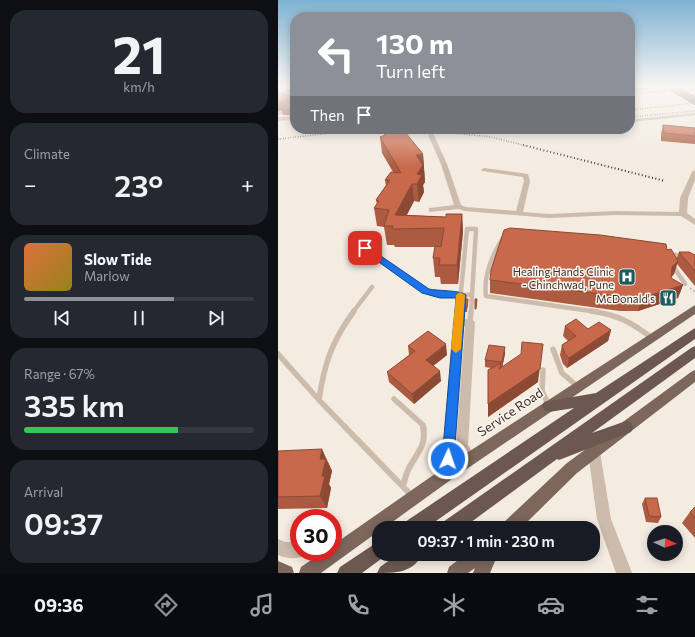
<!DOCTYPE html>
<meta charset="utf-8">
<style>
:root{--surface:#171b24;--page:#242831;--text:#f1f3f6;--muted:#9ea1a6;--line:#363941;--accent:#8c9099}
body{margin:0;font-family:Commissioner,sans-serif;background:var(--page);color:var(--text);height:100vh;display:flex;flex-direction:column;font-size:15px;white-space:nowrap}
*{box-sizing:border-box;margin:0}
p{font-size:13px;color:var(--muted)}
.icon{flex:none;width:22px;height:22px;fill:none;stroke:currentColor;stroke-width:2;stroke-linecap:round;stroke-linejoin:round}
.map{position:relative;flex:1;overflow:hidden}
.side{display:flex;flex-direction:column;gap:10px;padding:10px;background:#0d0f14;width:278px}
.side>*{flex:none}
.hud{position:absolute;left:12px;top:12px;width:345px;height:122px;border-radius:16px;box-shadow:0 2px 10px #0003;background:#8c9099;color:#fff;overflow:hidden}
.needle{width:26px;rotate:93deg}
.fabs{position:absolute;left:369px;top:525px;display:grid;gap:8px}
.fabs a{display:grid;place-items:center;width:36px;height:36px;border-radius:50%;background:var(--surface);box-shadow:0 2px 10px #0003;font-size:20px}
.speed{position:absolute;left:12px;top:509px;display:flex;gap:8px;font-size:20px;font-weight:700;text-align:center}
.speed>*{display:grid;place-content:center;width:52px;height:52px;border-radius:50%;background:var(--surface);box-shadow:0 2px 10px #0003;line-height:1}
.speed .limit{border:6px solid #d22;background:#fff;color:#111}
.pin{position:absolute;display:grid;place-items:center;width:34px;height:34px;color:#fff;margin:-17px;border-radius:8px;box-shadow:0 2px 6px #0006}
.me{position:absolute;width:44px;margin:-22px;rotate:3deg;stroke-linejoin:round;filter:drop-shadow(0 0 3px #0008)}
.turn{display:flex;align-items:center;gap:14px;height:84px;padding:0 20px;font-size:18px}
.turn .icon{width:52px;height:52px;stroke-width:2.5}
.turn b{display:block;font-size:28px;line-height:34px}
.then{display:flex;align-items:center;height:38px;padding:0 20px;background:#0003;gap:8px;font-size:15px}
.big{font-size:30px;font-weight:600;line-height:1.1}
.side .tile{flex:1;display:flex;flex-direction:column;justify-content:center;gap:6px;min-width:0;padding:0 14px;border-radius:16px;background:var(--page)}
.side .dial{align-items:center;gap:0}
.dial b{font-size:52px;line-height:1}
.song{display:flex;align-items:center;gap:12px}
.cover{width:48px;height:48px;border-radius:6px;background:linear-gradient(135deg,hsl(20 70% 55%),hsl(50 70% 35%))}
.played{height:4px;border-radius:2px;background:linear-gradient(90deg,var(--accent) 65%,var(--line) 65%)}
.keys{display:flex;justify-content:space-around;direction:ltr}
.heat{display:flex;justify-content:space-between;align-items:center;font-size:22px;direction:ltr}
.charge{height:6px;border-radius:3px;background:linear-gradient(90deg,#34c759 67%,var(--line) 0)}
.trip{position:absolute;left:94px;top:521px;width:228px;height:40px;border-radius:16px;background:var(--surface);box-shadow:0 2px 10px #0003;font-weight:600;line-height:40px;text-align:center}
.tab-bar{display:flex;height:64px;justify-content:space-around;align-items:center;background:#090b0e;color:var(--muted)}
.tab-bar .icon{width:28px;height:28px}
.tab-bar .current{color:var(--accent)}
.tab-bar b{font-size:18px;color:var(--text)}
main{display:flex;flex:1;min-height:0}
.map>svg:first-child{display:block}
</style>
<main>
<section class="side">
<div class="tile dial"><b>21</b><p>km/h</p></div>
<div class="tile"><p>Climate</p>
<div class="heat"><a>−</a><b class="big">23°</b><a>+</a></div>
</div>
<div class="tile">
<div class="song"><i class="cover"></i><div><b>Slow Tide</b><p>Marlow</p></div></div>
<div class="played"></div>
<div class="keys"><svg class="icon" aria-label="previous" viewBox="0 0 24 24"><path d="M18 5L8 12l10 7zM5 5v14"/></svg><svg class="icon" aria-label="pause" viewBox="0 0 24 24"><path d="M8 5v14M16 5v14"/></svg><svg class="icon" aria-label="next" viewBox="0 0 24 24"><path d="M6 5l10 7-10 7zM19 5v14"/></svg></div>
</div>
<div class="tile"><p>Range · 67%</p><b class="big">335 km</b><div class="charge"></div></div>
<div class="tile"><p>Arrival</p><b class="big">09:37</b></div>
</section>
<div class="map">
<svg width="417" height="573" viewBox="0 0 417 573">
<rect width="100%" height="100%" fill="#f4ebe1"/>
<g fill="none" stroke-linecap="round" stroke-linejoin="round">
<path stroke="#b9a596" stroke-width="1.5" stroke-dasharray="2 2" stroke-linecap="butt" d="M412,288L417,292"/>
<path stroke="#cdbbac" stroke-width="2.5" d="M17,93L5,98L17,99
M352,121L417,114
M217,133L266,129"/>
<path stroke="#cdbbac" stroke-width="4.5" d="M225,238C215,253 205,277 208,296L320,312
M87,248L148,291L161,294L194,295
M391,254L417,258
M395,266L407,284
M75,312L94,287
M181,312L189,229H198L193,312"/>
<path stroke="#cdbbac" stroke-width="5.5" d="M313,311C340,315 353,322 374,338
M180,322L181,311
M192,322L193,311
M275,349L284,373L300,387
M0,354L41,400
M265,370L264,391L271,406
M116,399L145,425L146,428
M68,428L41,400C46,364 54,341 76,311"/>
<path stroke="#cdbbac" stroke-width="6" d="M67,427L134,496
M125,486C127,480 128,473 131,468C139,453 149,445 145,427"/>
<path fill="#cdbbac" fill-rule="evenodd" d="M11,87H16L0,98V94Z
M382,87H387L391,91L389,92L352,94V92L384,90Z
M17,102V106L0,116V112Z
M17,116V120L0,121V117Z
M153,133L156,135L169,164L183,205L188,207L238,211L246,181L245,177L204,171L203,170L206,168L250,174L252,181L245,212L271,214L337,211L401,212L402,198L414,172L417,170V180L410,198L409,213L417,219V225L403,216L337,215L271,218L186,211L181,209L151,212V208L176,205L163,164L150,135Z
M180,318L195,320L197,322L190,445L198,459L196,463L192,465L188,463L178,446L187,326H185L175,474L174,478L169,480L164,478L163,474L175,322L177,320Z
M316,446L320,448L322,452L333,519L354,573H338L319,519L310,452L312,448Z"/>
<path fill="#cdbbac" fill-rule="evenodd" d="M0,539L7,542H21V552H28L27,556C18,559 9,559 0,555Z"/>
<path fill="#7d675c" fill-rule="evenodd" d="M395,87H402L417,96V100Z
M417,305V314L174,479L106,528H101V531L43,573H21L23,567L45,552H55V545L164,469Z
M417,370V382L299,473L243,528H224L226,522L289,463L413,372Z
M188,554H220L212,573H195L197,568L190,573H169L171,567Z
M0,561L14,567L16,573H0Z"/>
<path fill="#6c584f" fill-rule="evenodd" d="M417,328V339L148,528H124L127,522L296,408L271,412L266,410L264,406L266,402L318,393Z
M417,346V358L314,433L348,421L353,422L355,427L353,432L281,460L279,459L185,528H162L165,522L413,348Z
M101,541V554H108L107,556L84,573H59L62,567Z
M120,554H144C136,573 117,573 99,573L102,567Z"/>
<path stroke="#3b302b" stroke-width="1.5" stroke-dasharray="0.5 2" stroke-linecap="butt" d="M352,110L417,103
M352,117L417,111
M154,131L213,137L249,146
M0,139L90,129"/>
<path stroke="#3b302b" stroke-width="2" stroke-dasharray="1 2.5" stroke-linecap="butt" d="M245,145L387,181"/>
<path stroke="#7d675c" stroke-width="6" d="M395,89L417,102"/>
</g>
<path fill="#ac5a40" d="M17,87V97L15,91L10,93Z
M352,87H376L375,89L352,91Z
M17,104V115H5L3,110Z
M385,125L417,128V144L383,141V134Z
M106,134L145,154L147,182L145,185L146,192L141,202L136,201L129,215L168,217L184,214L185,232L180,284H163L162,277H157L155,258L157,247H117L116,245H109L106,227L99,226L96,208L99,204L98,200L108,186L107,180L115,172L104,153L102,137L107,136Z
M389,250L399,258L401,252L417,255V286L399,264L396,274L393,278L405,285L400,298L360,311H342L212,293V280Z
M190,299L189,312H185V308Z
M287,326L310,329L333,330L330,341L289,368L285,364L282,355L284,345L290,341L285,336Z
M130,346L169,355L155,366L163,381L136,404L111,382L109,372L131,355Z
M227,354L224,367L260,382L210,417V370L213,368L207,367V360Z
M0,452L50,462L54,471L51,484L53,488L49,508L0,509Z
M367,498L383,517L380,523L368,522L364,504Z
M417,507V538L404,523L412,512Z"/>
<path fill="#8c4a34" d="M0,87H8L0,92Z
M8,87H17V91L15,89V91L10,93Z
M13,95L15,102L0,112V103Z
M17,104V115L15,109Z
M145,154L147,182L145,185L146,192L141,202L139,184L138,155Z
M134,184L136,201L121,229L117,215Z
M184,214L185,232L180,284L179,265Z
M400,261L396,274L390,280L394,267Z
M405,285L400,298L360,311L364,298Z
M333,330L330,341L289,368L291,358Z
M168,344L169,355L150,370L148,360Z
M265,344L260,382L210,417V404Z
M227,347V354L224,369V362Z
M162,371L163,381L136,404L134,394Z
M44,449L54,471L51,484L53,488L49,508L42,496L44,476L42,459Z"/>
<path fill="#c8694b" stroke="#8c4a34" d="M0,92L13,95L0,103Z
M13,104H17L15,109L3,110Z
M385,125L417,128V136L386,133Z
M127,132L145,154L138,155L145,165L139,174L144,175L139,184H134L117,215L168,217V214H184L179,265H161L162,258H155L157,246L163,247L166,228L114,229L115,226H106L111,210L96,208L101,201L98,200L112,180H107L113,172L123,173L102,137L107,135L106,134Z
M232,228L322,235L388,244L389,250L393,249L400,261L394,267L393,278L405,285L364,298L346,297L212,280L213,270L226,230Z
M401,252H411L417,255V271Z
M186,299H190L189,308H185Z
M197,299H199L198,309H197Z
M298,319L310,329L321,322L333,330L291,358L287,354L284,345L298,336L287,326Z
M150,331L168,344L148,360L162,371L134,394L109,372L137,351L130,346Z
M244,342L265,344L262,369L210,404V370L223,363L221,369L243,354Z
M211,345L227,347L224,362L207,360Z
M44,449L42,459H48L44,476H47L42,496L0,497V451Z
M367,498H379L383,517L371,516Z
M417,507V518L412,512Z"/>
<linearGradient id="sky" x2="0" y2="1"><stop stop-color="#7eb2d2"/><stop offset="0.52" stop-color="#faf6f2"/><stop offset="1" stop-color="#faf6f2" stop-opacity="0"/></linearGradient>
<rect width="417" height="167" fill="url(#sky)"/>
<path fill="#1a73e8" stroke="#114b97" d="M87,245L151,289C159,291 183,290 188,295L176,459L174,463L170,465L165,463L164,459L178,298H162L144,293L84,250L83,248Z"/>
<path fill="#f59e0b" d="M182,292L187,295L183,349L178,353L173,349L178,295Z"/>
<defs>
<g id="hospital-square" transform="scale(0.9)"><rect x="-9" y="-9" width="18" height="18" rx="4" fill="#1f5a5e" stroke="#fbf5ee"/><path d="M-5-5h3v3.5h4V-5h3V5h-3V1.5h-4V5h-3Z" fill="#fff"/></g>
<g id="restaurant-square" transform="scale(0.9)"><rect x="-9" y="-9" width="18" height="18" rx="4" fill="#1f5a5e" stroke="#fbf5ee"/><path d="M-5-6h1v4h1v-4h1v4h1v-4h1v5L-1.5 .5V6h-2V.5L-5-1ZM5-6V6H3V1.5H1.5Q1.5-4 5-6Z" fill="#fff"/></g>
</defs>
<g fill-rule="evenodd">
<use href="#hospital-square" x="349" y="277"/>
<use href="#restaurant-square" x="390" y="298"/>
</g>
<g text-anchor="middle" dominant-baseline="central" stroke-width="3" stroke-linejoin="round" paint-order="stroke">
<g font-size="11" fill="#3b302b" stroke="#fbf5ee" text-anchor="end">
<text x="336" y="271">Healing Hands Clinic<tspan x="336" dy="13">- Chinchwad, Pune</tspan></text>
<text x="377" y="298">McDonald's</text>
</g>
<g font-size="13" fill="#3b302b" stroke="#fbf5ee">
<text transform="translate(232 412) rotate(-34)">Service Road</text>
</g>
</g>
</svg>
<div class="fabs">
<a><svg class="needle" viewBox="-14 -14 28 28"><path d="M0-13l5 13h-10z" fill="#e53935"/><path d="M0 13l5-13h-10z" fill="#9ea1a6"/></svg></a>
</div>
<div class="speed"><div class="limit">30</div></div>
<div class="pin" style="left:87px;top:248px;background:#d93025"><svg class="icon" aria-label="arrive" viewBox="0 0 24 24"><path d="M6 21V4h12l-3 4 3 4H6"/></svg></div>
<svg class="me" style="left:170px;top:459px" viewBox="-20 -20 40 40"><circle r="17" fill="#1a73e8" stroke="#fff" stroke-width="3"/><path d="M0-11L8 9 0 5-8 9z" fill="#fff"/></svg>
<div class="trip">09:37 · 1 min · 230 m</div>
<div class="hud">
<div class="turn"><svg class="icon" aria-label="left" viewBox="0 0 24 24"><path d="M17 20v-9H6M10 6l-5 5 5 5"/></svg><div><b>130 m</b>Turn left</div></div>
<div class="then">Then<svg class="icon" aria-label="arrive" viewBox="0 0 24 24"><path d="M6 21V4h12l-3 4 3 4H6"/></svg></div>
</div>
</div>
</main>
<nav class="tab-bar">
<b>09:36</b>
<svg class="icon current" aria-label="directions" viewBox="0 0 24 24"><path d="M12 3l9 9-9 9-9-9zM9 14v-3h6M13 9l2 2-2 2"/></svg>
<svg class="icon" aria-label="music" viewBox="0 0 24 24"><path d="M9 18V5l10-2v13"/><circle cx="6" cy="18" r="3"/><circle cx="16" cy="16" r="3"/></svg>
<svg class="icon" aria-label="phone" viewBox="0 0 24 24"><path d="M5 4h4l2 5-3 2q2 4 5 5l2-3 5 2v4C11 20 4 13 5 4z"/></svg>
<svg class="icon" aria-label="climate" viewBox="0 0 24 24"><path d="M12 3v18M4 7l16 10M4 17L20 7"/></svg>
<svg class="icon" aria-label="car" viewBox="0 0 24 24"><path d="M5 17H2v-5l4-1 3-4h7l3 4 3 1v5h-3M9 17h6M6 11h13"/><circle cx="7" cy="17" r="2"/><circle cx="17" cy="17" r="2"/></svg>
<svg class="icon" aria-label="filters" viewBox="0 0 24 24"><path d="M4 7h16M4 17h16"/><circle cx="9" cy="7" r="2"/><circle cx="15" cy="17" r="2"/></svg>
</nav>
